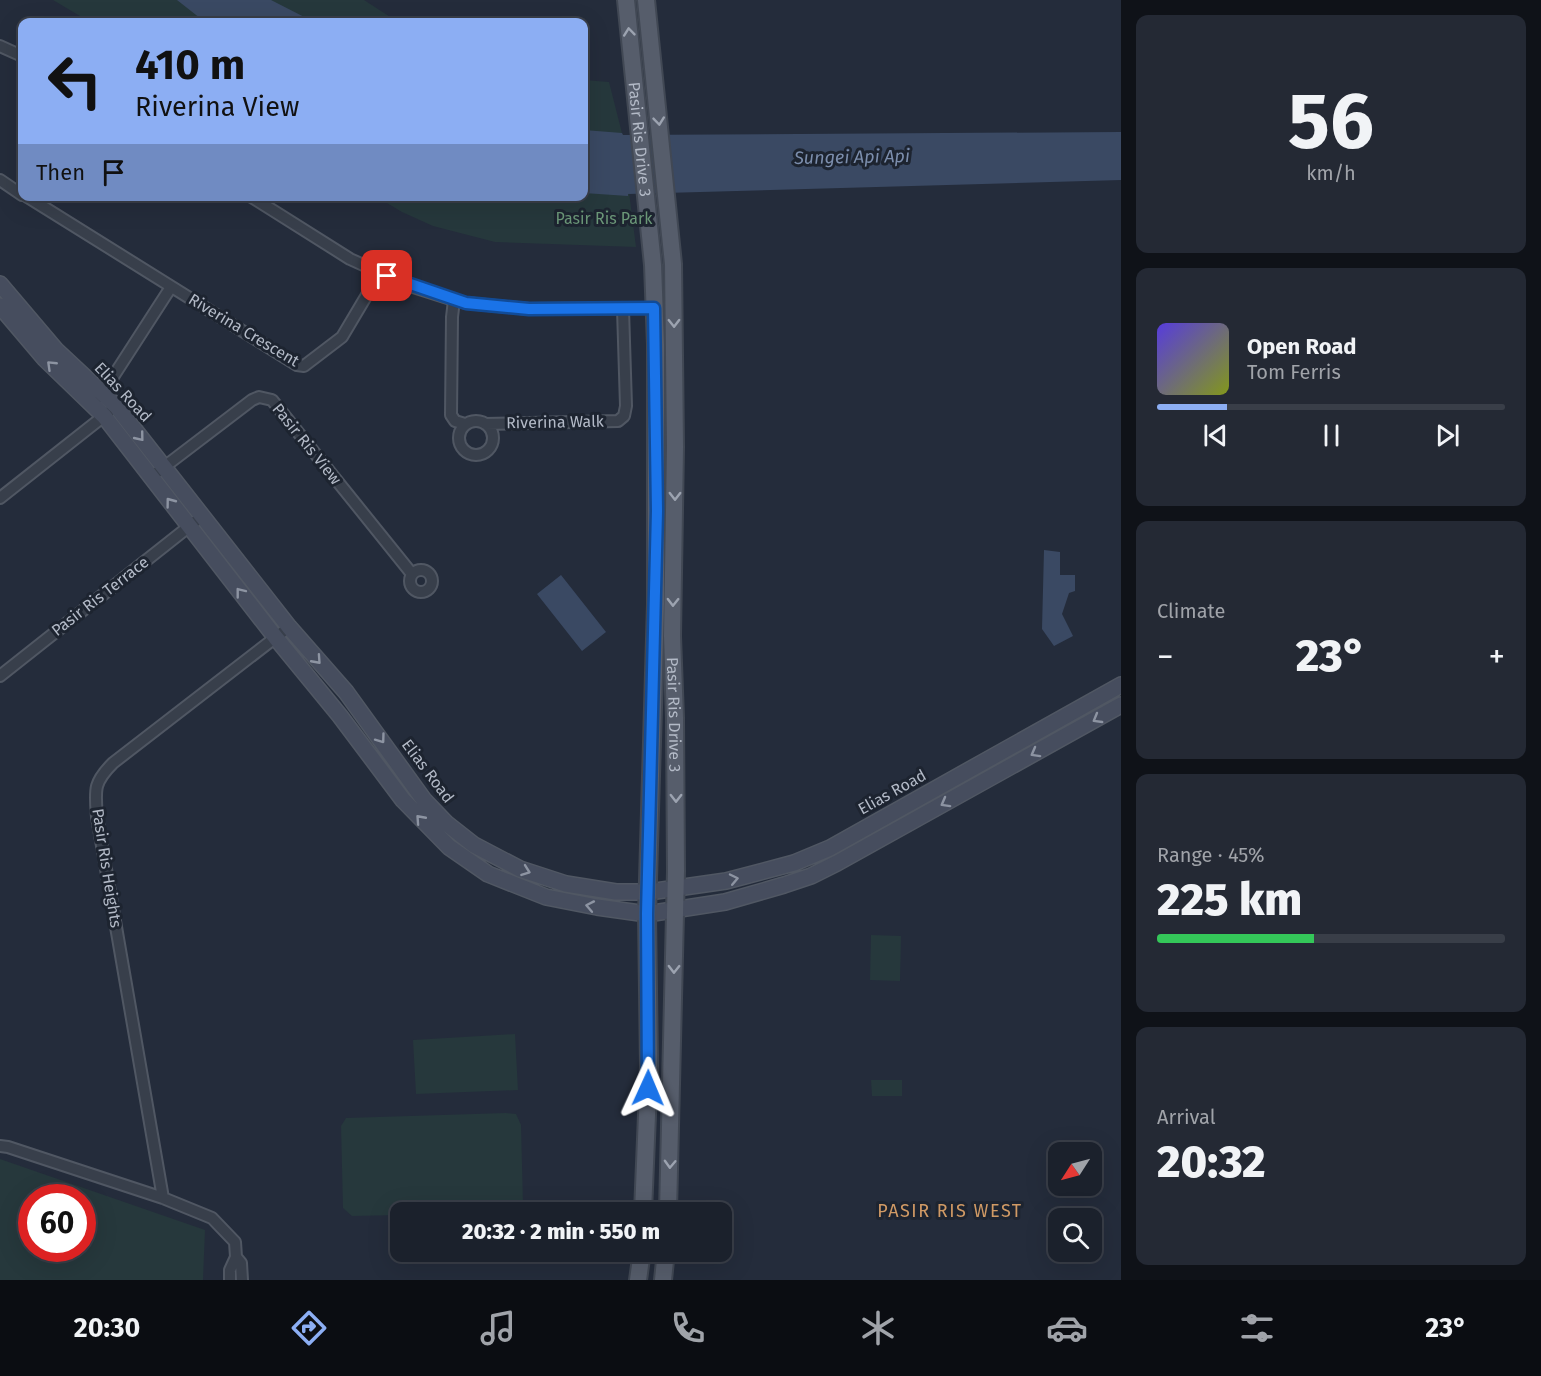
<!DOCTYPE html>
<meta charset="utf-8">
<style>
:root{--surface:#1b212c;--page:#242934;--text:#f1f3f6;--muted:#a0a3a9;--line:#393e48;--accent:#8caef3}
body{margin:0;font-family:"Fira Sans",sans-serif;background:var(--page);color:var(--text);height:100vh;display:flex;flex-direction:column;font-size:22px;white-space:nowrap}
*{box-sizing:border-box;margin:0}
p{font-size:20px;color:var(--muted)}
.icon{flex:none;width:33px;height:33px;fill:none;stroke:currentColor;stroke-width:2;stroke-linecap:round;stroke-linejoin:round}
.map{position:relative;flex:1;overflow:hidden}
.details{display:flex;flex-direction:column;gap:15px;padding:15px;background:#0f1218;width:420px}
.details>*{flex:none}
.hud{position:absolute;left:18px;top:18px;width:570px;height:183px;border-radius:12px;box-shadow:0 6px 24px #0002,0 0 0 2px var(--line);background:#8caef3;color:#111;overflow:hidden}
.needle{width:39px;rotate:234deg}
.controls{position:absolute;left:1048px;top:1142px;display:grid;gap:12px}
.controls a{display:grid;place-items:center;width:54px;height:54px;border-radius:12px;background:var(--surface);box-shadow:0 6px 24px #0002,0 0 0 2px var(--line);font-size:30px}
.speed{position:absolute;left:18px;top:1184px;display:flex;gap:12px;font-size:30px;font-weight:700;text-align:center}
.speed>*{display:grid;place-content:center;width:78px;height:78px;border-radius:50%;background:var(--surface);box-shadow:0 6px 24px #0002,0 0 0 2px var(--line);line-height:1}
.speed .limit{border:9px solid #d22;background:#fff;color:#111}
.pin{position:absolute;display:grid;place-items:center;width:51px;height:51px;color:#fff;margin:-26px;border-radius:12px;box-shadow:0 3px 9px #0006}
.me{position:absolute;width:66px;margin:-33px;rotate:1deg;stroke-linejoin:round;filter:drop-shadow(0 0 4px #0008)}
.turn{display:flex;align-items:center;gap:21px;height:126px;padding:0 18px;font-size:27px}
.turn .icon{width:78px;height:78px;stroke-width:2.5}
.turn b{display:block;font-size:42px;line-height:51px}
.then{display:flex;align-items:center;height:57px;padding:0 18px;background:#0003;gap:12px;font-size:22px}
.big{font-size:45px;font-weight:800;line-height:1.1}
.details .widget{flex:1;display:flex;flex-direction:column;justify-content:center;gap:9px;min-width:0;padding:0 21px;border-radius:12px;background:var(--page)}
.details .dial{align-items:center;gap:0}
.dial b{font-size:78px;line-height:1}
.song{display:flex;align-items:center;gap:18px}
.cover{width:72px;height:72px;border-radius:9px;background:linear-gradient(135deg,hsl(250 70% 55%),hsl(70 70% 35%))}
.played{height:6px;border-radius:3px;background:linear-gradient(90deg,var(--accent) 20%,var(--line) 20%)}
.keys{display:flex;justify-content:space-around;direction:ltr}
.heat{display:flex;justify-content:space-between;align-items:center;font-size:33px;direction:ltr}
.charge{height:9px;border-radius:4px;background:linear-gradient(90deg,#34c759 45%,var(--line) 0)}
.trip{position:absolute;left:390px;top:1202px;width:342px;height:60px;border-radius:12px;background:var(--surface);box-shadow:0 6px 24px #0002,0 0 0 2px var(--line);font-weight:800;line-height:60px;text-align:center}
.menu{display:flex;height:96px;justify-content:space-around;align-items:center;background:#0b0d12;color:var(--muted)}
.menu .icon{width:42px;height:42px}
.menu .on{color:var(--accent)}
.menu b{font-size:27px;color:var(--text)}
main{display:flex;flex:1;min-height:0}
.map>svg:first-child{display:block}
</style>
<main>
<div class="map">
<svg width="1121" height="1280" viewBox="0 0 1121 1280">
<rect width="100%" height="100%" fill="#242c3b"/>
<path fill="#26383c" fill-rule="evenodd" d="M53,0H184L217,22H90Z
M267,0H364L398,22H306Z
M584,80L609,82L623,137H584Z
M584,179L629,192L636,247L495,242L433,226L402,212L377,197L584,196Z
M871,935L901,936L900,981L870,980Z
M515,1034L518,1090L416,1094L413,1040Z
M871,1080H902V1096H872Z
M506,1113L516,1114L521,1125L523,1204L517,1210L400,1212V1215L352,1216L343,1208L341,1126L346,1118Z
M0,1159L205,1230L203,1280H0ZM32,1197H82V1248H32Z"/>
<path fill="#3a4963" d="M177,0H271L314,22H205Z
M584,130L622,133L623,135L1121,132V180L628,194V196L584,193Z
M1044,550L1060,552V575H1075V591L1069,593L1062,614L1073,636L1054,646L1042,629Z
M561,575L606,632L582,651L537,594Z"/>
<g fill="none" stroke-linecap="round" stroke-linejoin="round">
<g stroke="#505763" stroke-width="14">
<path id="street" d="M0,46L22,56
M0,180L22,195
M26,196L297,365L304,366L342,337L380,273
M250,196L350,259L407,285L454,300L466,303L529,309L654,308
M454,300L452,317L451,415L455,421L465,424
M100,397L171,287
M459 438a17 17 0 1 1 34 0a17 17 0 1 1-34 0Z
M485,424L618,421L624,416L626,406L623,309
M151,477L252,400L259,397L272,400L412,574
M0,498L109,412
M410 581a11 11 0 1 1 22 0a11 11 0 1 1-22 0Z
M0,676L201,517
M0,1146L8,1147L163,1198L212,1218L235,1242L236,1257L230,1270V1280
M163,1198L97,817C95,790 93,783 113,763L289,627
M236,1257L241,1263L242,1280"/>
</g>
<g stroke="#505763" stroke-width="18">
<path id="secondary" d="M0,284L56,350L116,406L289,627L346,692L424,800L446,823L474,845L520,869L566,884L616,892H649L726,881L794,863L830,848L1121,685
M0,306L44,358L104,416L276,638L340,716L403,800L449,847L488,874L546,897L597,907L647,914L725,902L784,885L811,876L837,863L1121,705"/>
</g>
<g stroke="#414854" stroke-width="20">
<g id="primary">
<path id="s1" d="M626,0L653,265L656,345V604L647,914L649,1066L643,1212"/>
<path id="s2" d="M646,0L673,264L675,447L672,636L675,718L676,871L668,1212"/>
<path d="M638,1280L642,1251"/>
<path d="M663,1280L666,1251"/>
</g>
</g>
<use href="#street" stroke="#383f4b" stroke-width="10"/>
<use href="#secondary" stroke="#464d5e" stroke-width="15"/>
<use href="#primary" stroke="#565d6b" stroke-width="16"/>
</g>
<defs><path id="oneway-chevron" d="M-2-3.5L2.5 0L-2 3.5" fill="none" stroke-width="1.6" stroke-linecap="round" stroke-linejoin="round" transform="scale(1.5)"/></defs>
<g stroke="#9ca3b0">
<use href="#oneway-chevron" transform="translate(629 32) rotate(-96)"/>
<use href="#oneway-chevron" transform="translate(659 121) rotate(84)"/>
<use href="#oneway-chevron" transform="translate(674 323) rotate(89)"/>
<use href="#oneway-chevron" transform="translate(675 496) rotate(90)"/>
<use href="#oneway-chevron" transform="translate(673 602) rotate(91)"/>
<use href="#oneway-chevron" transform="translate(676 798) rotate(90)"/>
<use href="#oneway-chevron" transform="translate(674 969) rotate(91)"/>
<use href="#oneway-chevron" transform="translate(670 1164) rotate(92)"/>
</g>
<g stroke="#8d94a2">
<use href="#oneway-chevron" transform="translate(51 365) rotate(-136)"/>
<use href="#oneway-chevron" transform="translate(140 437) rotate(51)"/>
<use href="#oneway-chevron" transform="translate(170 502) rotate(-127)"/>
<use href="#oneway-chevron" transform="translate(240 592) rotate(-128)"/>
<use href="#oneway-chevron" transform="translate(317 660) rotate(48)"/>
<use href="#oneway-chevron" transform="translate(1097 719) rotate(150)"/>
<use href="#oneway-chevron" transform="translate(381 739) rotate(54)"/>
<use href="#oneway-chevron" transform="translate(1035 753) rotate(151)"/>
<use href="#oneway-chevron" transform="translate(945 803) rotate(151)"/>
<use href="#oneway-chevron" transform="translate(420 819) rotate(-132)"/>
<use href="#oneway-chevron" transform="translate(526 871) rotate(20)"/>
<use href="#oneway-chevron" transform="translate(734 879) rotate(-12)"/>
<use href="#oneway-chevron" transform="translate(590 906) rotate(-169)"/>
</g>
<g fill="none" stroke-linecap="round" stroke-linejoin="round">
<g stroke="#114b97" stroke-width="15">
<path id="route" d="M387,276L466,303L529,309L654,308L657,511L647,914L648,1088"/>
</g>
<use href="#route" stroke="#1a73e8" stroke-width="10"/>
</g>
<g text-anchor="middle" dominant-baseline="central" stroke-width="6" stroke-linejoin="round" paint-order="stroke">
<g font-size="16" fill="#b3bac7" stroke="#1d2430">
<text stroke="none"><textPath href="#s1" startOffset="140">Pasir Ris Drive 3</textPath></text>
<text transform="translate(244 330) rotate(31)">Riverina Crescent</text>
<text transform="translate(123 392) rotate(47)">Elias Road</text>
<text transform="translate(555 422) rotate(-1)">Riverina Walk</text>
<text transform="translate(307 444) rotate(51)">Pasir Ris View</text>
<text transform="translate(100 596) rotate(-38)">Pasir Ris Terrace</text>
<text stroke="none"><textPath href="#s2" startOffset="716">Pasir Ris Drive 3</textPath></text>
<text transform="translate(428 771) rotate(53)">Elias Road</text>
<text transform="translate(892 792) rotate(-29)">Elias Road</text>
<text transform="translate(107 868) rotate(81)">Pasir Ris Heights</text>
</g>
<g font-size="16" fill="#6b9778" stroke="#1d2430">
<text x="604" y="218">Pasir Ris Park</text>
</g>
<g font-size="18" font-style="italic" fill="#7c8ead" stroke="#1d2430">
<text transform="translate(852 157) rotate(-1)">Sungei Api Api</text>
</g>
<g font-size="18" letter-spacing="1.5" fill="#d09a65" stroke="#1d2430">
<text x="950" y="1211">PASIR RIS WEST</text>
</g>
</g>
</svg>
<div class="controls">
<a><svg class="needle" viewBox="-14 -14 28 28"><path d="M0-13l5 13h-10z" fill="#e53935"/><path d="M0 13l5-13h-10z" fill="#a0a3a9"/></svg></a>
<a><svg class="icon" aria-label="search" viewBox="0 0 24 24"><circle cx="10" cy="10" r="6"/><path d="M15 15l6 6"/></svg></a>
</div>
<div class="speed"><div class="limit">60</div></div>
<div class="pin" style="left:387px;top:276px;background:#d93025"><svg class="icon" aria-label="arrive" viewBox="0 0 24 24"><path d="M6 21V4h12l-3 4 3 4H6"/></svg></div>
<svg class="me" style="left:648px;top:1088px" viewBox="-20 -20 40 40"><path d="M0-17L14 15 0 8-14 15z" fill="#1a73e8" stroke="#fff" stroke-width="4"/></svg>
<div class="trip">20:32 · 2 min · 550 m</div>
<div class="hud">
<div class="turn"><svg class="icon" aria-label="left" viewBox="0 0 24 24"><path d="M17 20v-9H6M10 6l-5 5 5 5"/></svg><div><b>410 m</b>Riverina View</div></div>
<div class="then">Then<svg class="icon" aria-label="arrive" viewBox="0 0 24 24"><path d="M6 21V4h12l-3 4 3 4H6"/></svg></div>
</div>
</div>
<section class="details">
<div class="widget dial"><b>56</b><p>km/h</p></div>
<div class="widget">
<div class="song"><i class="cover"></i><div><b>Open Road</b><p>Tom Ferris</p></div></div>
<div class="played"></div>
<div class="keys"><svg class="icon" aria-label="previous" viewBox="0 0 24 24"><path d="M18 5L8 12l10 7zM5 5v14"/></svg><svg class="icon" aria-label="pause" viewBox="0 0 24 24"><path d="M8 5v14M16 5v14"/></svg><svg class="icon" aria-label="next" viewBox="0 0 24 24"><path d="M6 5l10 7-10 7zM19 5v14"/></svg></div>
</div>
<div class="widget"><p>Climate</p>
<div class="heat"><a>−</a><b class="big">23°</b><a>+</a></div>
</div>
<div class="widget"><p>Range · 45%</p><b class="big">225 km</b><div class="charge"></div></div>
<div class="widget"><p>Arrival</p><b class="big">20:32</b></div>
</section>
</main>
<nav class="menu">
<b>20:30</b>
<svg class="icon on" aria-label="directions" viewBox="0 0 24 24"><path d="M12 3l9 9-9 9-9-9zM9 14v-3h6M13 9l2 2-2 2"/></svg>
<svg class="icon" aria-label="music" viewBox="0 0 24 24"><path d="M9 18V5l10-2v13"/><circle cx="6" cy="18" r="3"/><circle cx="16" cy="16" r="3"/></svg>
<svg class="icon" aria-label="phone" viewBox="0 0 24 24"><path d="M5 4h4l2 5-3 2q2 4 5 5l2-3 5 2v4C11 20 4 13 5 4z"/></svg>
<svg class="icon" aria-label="climate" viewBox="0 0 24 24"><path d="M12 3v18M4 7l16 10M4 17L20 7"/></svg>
<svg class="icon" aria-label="car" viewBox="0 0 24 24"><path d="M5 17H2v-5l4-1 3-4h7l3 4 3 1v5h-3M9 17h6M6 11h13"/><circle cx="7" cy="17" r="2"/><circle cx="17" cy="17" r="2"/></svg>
<svg class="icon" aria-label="filters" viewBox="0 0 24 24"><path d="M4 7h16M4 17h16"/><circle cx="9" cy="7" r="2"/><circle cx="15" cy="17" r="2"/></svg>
<b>23°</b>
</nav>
